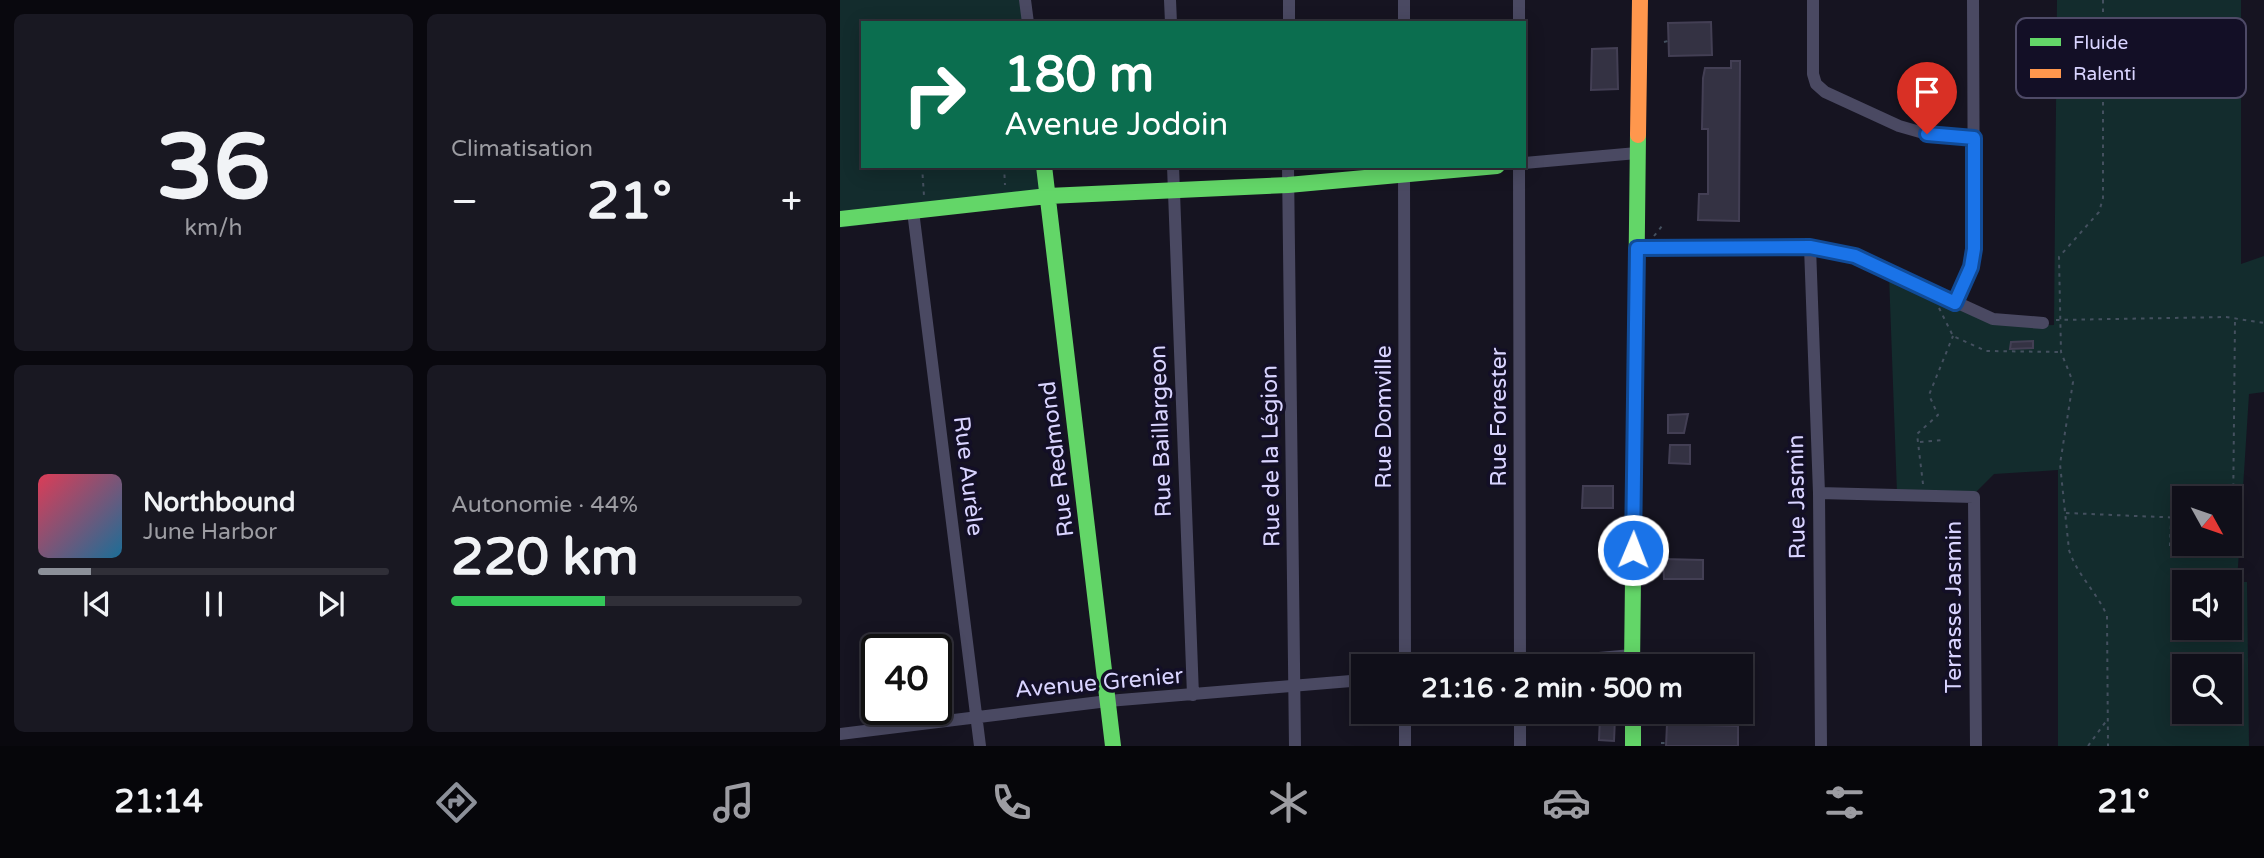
<!DOCTYPE html>
<html lang="fr">
<meta charset="utf-8">
<style>
:root{--surface:#100f19;--page:#191822;--text:#f1f3f6;--muted:#9c9ca2;--line:#302f38;--accent:#8c9099}
body{margin:0;font-family:"Varela Round",sans-serif;background:var(--page);color:var(--text);height:100vh;display:flex;flex-direction:column;font-size:26px;white-space:nowrap}
*{box-sizing:border-box;margin:0}
p{font-size:23px;color:var(--muted)}
.icon{flex:none;width:38px;height:38px;fill:none;stroke:currentColor;stroke-width:2;stroke-linecap:round;stroke-linejoin:round}
.map{position:relative;flex:1;overflow:hidden}
.details{display:flex;flex-direction:column;gap:14px;padding:14px;background:#09080e;width:840px}
.details>*{flex:none}
.hud{position:absolute;left:21px;top:21px;width:665px;height:147px;border-radius:0px;box-shadow:0 4px 18px #0003,0 0 0 2px var(--line);background:#0b6e4f;color:#fff;overflow:hidden}
.needle{width:46px;rotate:130deg}
.controls{position:absolute;left:1332px;top:486px;display:grid;gap:14px}
.controls a{display:grid;place-items:center;width:70px;height:70px;border-radius:0px;background:var(--surface);box-shadow:0 4px 18px #0003,0 0 0 2px var(--line);font-size:35px}
.speed{position:absolute;left:21px;top:634px;display:flex;gap:14px;font-size:35px;font-weight:700;text-align:center}
.speed>*{display:grid;place-content:center;width:91px;height:91px;border-radius:50%;background:var(--surface);box-shadow:0 4px 18px #0003,0 0 0 2px var(--line);line-height:1}
.speed .limit{border:4px solid #111;border-radius:10px;background:#fff;color:#111}
.pin{position:absolute;display:grid;place-items:center;width:60px;height:60px;color:#fff;margin:-72px -30px;border-radius:50% 50% 50% 0;rotate:-45deg;box-shadow:0 0 7px #0007}
.pin .icon{rotate:45deg}
.me{position:absolute;width:77px;margin:-38px;rotate:1deg;stroke-linejoin:round;filter:drop-shadow(0 0 5px #0008)}
.turn{display:flex;align-items:center;gap:24px;height:147px;padding:0 28px;font-size:32px}
.turn .icon{width:91px;height:91px;stroke-width:2.5}
.turn b{display:block;font-size:49px;line-height:60px}
.big{font-size:52px;font-weight:700;line-height:1.1}
.details .card{flex:1;display:flex;flex-direction:column;justify-content:center;gap:10px;min-width:0;padding:0 24px;border-radius:10px;background:var(--page)}
.details .dial{align-items:center;gap:0}
.dial b{font-size:91px;line-height:1}
.song{display:flex;align-items:center;gap:21px}
.cover{width:84px;height:84px;border-radius:10px;background:linear-gradient(135deg,hsl(350 70% 55%),hsl(200 70% 35%))}
.played{height:7px;border-radius:4px;background:linear-gradient(90deg,var(--accent) 15%,var(--line) 15%)}
.keys{display:flex;justify-content:space-around;direction:ltr}
.heat{display:flex;justify-content:space-between;align-items:center;font-size:38px;direction:ltr}
.charge{height:10px;border-radius:5px;background:linear-gradient(90deg,#34c759 44%,var(--line) 0)}
.details .tiles{flex:1;display:grid;gap:14px;grid-template-columns:repeat(2,1fr)}
.trip{position:absolute;left:511px;top:654px;width:402px;height:70px;border-radius:0px;background:var(--surface);box-shadow:0 4px 18px #0003,0 0 0 2px var(--line);font-weight:700;line-height:70px;text-align:center}
.menu{display:flex;height:112px;justify-content:space-around;align-items:center;background:#06060a;color:var(--muted)}
.menu .icon{width:49px;height:49px}
.menu .current{color:var(--accent)}
.menu b{font-size:32px;color:var(--text)}
main{display:flex;flex:1;min-height:0}
.map>svg:first-child{display:block}
</style>
<main>
<section class="details">
<div class="tiles">
<div class="card dial"><b>36</b><p>km/h</p></div>
<div class="card"><p>Climatisation</p>
<div class="heat"><a>−</a><b class="big">21°</b><a>+</a></div>
</div>
<div class="card">
<div class="song"><i class="cover"></i><div><b>Northbound</b><p>June Harbor</p></div></div>
<div class="played"></div>
<div class="keys"><svg class="icon" aria-label="previous" viewBox="0 0 24 24"><path d="M18 5L8 12l10 7zM5 5v14"/></svg><svg class="icon" aria-label="pause" viewBox="0 0 24 24"><path d="M8 5v14M16 5v14"/></svg><svg class="icon" aria-label="next" viewBox="0 0 24 24"><path d="M6 5l10 7-10 7zM19 5v14"/></svg></div>
</div>
<div class="card"><p>Autonomie · 44%</p><b class="big">220 km</b><div class="charge"></div></div>
</div>
</section>
<div class="map">
<svg width="1424" height="746" viewBox="0 0 1424 746">
<rect width="100%" height="100%" fill="#161421"/>
<path fill="#132c2d" fill-rule="evenodd" d="M0,0H189L191,23H23V166H207L210,199L0,228Z
M1217,0H1401V264L1424,256V392L1409,394L1397,582H1407L1409,746H1218V470L1154,474L1133,495L1057,493L1049,275L1181,326L1214,325ZM1344,499H1390V544H1344ZM1344,583H1390V628H1344ZM1344,667H1390V712H1344Z"/>
<path fill="#343243" stroke="#433f54" stroke-width="2" d="M871,22L872,55L829,56L828,23Z
M777,48L778,89L751,90L752,49Z
M891,61H900L899,221L858,220L859,194H868V129H862L863,78L865,68H891Z
M1193,341V348L1170,349L1171,342Z
M848,414L844,433H828V415Z
M830,445H850V464L829,463Z
M743,486H773V508H742Z
M823,559L863,560V579H824Z
M824,712H856V724L824,719Z
M760,717L775,718L774,741L759,740Z
M827,724L898,726V746H826Z"/>
<g fill="none" stroke-linecap="round" stroke-linejoin="round">
<path stroke="#44505f" stroke-width="2" stroke-dasharray="3.5 5" stroke-linecap="butt" d="M1263,0V198L1259,212L1219,257L1221,352L1233,382L1220,464L1229,550C1237,575 1257,592 1267,616L1268,746
M824,42L828,41
M82,166L84,196
M164,166L165,185
M814,236L822,226
M1099,308L1113,336L1146,351L1220,352
M1216,320L1386,317L1424,323
M1080,442L1103,440
M1083,484L1077,434L1098,415L1089,395L1113,336
M1226,513L1344,518
M1390,518H1393L1395,320
M1330,546L1332,499
M821,743H826
M1248,746L1267,720"/>
<path stroke="#4a4962" stroke-width="12" d="M185,0L188,23
M330,0L331,23
M564,0V23
M679,0V23
M973,0V74L976,84L985,92L1059,126L1087,134L1134,138
M449,23V0
M684,163L797,153
M333,166L353,695
M448,166L455,746
M679,166L680,667
M564,167L565,667
M73,211L140,746
M970,247L979,493L981,746
M797,248L970,247L1015,256L1153,319L1203,323
M1116,303L1131,267L1134,249L1133,0
M979,493L1134,497L1136,746
M661,667L792,655
M565,712V746
M680,712V746
M0,734L268,701L523,680"/>
<path stroke="#63d668" stroke-width="16" d="M204,166L273,746
M0,219L208,196L448,185L657,166
M792,667L798,135
M793,712V746"/>
<path stroke="#ff974d" stroke-width="16" d="M798,135L800,0"/>
</g>
<g fill="none" stroke-linecap="round" stroke-linejoin="round">
<g stroke="#114b97" stroke-width="18">
<path id="route" d="M793,550L797,248L970,247L1015,256L1115,303L1131,267L1134,249V138L1087,134"/>
</g>
<use href="#route" stroke="#1a73e8" stroke-width="12"/>
</g>
<g text-anchor="middle" dominant-baseline="central" stroke-width="7" stroke-linejoin="round" paint-order="stroke">
<g font-size="23" fill="#d9d4ff" stroke="#130f26">
<text transform="translate(544 417) rotate(-90)">Rue Domville</text>
<text transform="translate(659 417) rotate(-90)">Rue Forester</text>
<text transform="translate(321 431) rotate(-92)">Rue Baillargeon</text>
<text transform="translate(431 456) rotate(-91)">Rue de la Légion</text>
<text transform="translate(217 459) rotate(-97)">Rue Redmond</text>
<text transform="translate(128 476) rotate(83)">Rue Aurèle</text>
<text transform="translate(957 497) rotate(-91)">Rue Jasmin</text>
<text transform="translate(1114 607) rotate(-90)">Terrasse Jasmin</text>
<text transform="translate(259 683) rotate(-5)">Avenue Grenier</text>
</g>
</g>
<rect x="1176" y="18" width="230" height="80" rx="10" fill="#130f26" stroke="#4e4a67" stroke-width="2"/>
<rect x="1190" y="38" width="31" height="8" fill="#63d668"/>
<rect x="1190" y="69" width="31" height="9" fill="#ff974d"/>
<g font-size="19" fill="#d9d4ff">
<text x="1233" y="49">Fluide</text>
<text x="1233" y="80">Ralenti</text>
</g>
</svg>
<div class="controls">
<a><svg class="needle" viewBox="-14 -14 28 28"><path d="M0-13l5 13h-10z" fill="#e53935"/><path d="M0 13l5-13h-10z" fill="#9c9ca2"/></svg></a>
<a><svg class="icon" aria-label="sound" viewBox="0 0 24 24"><path d="M4 9h4l5-4v14l-5-4H4zM17 9q2 3 0 6"/></svg></a>
<a><svg class="icon" aria-label="search" viewBox="0 0 24 24"><circle cx="10" cy="10" r="6"/><path d="M15 15l6 6"/></svg></a>
</div>
<div class="speed"><div class="limit">40</div></div>
<div class="pin" style="left:1087px;top:134px;background:#d93025"><svg class="icon" aria-label="arrive" viewBox="0 0 24 24"><path d="M6 21V4h12l-3 4 3 4H6"/></svg></div>
<svg class="me" style="left:793px;top:550px" viewBox="-20 -20 40 40"><circle r="17" fill="#1a73e8" stroke="#fff" stroke-width="3"/><path d="M0-11L8 9 0 5-8 9z" fill="#fff"/></svg>
<div class="trip">21:16 · 2 min · 500 m</div>
<div class="hud">
<div class="turn"><svg class="icon" aria-label="right" viewBox="0 0 24 24"><path d="M7 20v-9h11M14 6l5 5-5 5"/></svg><div><b>180 m</b>Avenue Jodoin</div></div>
</div>
</div>
</main>
<nav class="menu">
<b>21:14</b>
<svg class="icon current" aria-label="directions" viewBox="0 0 24 24"><path d="M12 3l9 9-9 9-9-9zM9 14v-3h6M13 9l2 2-2 2"/></svg>
<svg class="icon" aria-label="music" viewBox="0 0 24 24"><path d="M9 18V5l10-2v13"/><circle cx="6" cy="18" r="3"/><circle cx="16" cy="16" r="3"/></svg>
<svg class="icon" aria-label="phone" viewBox="0 0 24 24"><path d="M5 4h4l2 5-3 2q2 4 5 5l2-3 5 2v4C11 20 4 13 5 4z"/></svg>
<svg class="icon" aria-label="climate" viewBox="0 0 24 24"><path d="M12 3v18M4 7l16 10M4 17L20 7"/></svg>
<svg class="icon" aria-label="car" viewBox="0 0 24 24"><path d="M5 17H2v-5l4-1 3-4h7l3 4 3 1v5h-3M9 17h6M6 11h13"/><circle cx="7" cy="17" r="2"/><circle cx="17" cy="17" r="2"/></svg>
<svg class="icon" aria-label="filters" viewBox="0 0 24 24"><path d="M4 7h16M4 17h16"/><circle cx="9" cy="7" r="2"/><circle cx="15" cy="17" r="2"/></svg>
<b>21°</b>
</nav>
